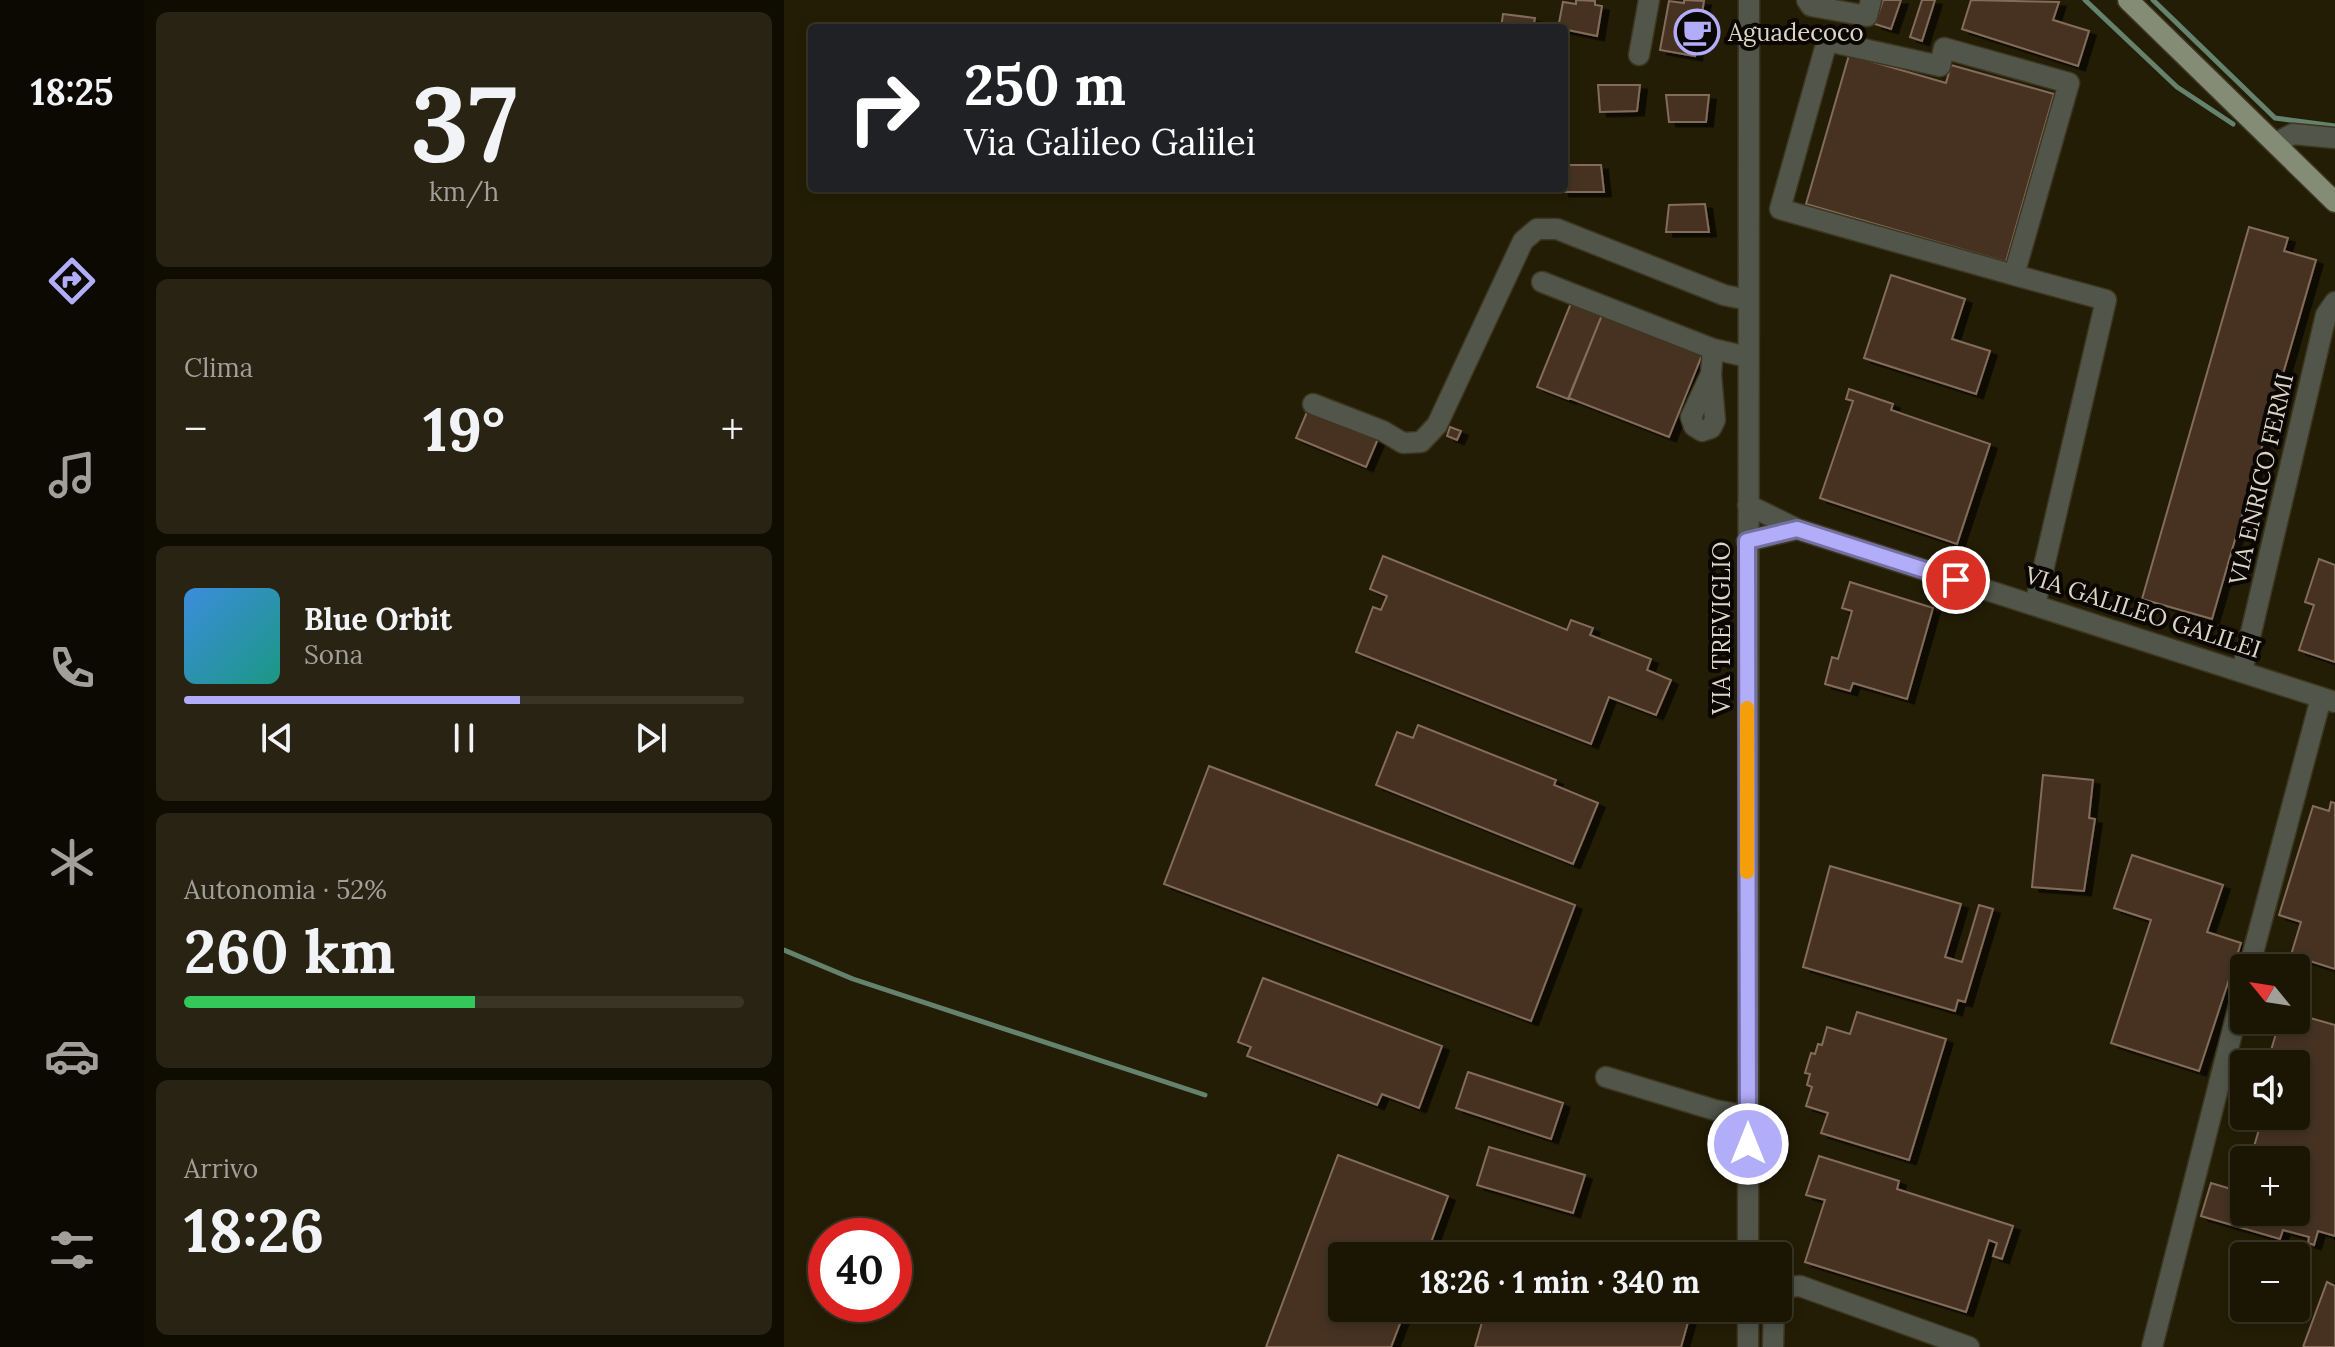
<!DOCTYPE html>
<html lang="it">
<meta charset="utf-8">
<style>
:root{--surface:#1b1604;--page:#282313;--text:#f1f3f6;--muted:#a09f9a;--line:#393526;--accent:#b2adf9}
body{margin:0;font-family:Lora,serif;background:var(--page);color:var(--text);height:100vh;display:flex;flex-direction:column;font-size:30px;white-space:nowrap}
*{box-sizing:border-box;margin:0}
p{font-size:26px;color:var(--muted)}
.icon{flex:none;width:44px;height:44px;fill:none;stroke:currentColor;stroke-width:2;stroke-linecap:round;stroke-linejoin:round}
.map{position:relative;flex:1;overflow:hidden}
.sheet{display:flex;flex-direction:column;gap:12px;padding:12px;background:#0f0c02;width:640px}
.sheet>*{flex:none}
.hud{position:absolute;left:24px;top:24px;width:760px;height:168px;border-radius:8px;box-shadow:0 4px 12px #0003,0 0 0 2px var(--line);background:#202124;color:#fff;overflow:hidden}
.needle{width:52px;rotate:300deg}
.tools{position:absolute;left:1446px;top:954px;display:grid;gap:16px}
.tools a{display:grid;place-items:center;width:80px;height:80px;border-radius:8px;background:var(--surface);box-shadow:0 4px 12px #0003,0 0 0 2px var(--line);font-size:40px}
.speed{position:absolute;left:24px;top:1218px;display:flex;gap:16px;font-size:40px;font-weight:700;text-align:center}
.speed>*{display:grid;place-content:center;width:104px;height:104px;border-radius:50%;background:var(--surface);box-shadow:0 4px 12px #0003,0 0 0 2px var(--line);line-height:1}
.speed .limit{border:12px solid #d22;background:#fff;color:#111}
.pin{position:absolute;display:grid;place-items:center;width:68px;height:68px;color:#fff;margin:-34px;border:4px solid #fff;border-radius:50%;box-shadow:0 2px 8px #0007}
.me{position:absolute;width:88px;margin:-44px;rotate:0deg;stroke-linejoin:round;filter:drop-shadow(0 0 6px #0008)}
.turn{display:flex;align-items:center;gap:28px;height:168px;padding:0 24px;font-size:36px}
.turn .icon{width:104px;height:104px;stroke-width:2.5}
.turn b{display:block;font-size:56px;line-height:68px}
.big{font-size:60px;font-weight:700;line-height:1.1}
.sheet .widget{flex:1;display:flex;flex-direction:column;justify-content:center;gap:12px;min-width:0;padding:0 28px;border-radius:12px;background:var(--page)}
.sheet .dial{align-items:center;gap:0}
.dial b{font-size:104px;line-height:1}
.song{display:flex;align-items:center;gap:24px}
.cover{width:96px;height:96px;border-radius:12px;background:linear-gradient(135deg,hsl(210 70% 55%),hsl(170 70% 35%))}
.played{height:8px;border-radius:4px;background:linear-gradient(90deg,var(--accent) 60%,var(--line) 60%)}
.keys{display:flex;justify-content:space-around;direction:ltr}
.heat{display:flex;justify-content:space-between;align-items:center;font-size:44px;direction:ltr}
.charge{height:12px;border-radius:6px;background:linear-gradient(90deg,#34c759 52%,var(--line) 0)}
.trip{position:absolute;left:544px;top:1242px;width:464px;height:80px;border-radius:8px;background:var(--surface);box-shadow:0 4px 12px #0003,0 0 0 2px var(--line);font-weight:700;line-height:80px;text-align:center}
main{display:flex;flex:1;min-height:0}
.tabs{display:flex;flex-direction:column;width:144px;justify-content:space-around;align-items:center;background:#0b0902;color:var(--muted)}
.tabs .icon{width:56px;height:56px}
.tabs .selected{color:var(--accent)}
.tabs b{font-size:36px;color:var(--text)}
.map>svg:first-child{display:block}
</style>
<main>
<nav class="tabs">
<b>18:25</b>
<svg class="icon selected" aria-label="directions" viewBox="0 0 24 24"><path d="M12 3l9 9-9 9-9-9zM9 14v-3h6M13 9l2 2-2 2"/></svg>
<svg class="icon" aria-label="music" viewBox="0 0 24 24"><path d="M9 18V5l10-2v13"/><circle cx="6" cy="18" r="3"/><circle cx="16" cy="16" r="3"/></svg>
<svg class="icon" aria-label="phone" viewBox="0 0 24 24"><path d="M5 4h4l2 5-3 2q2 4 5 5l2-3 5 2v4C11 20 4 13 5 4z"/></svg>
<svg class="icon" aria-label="climate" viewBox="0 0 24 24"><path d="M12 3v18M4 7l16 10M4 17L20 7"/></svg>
<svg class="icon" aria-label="car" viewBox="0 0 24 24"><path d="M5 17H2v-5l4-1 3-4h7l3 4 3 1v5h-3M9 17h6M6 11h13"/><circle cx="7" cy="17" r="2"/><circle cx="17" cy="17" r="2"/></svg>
<svg class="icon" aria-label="filters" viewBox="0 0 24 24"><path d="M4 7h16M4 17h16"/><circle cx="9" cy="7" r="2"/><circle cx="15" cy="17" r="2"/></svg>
</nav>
<section class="sheet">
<div class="widget dial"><b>37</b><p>km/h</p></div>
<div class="widget"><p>Clima</p>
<div class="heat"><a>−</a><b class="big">19°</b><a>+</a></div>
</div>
<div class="widget">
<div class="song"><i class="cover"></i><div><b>Blue Orbit</b><p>Sona</p></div></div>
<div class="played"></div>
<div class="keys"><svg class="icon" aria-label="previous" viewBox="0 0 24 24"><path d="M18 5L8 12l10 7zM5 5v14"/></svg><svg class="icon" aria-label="pause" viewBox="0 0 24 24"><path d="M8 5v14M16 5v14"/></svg><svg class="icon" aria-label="next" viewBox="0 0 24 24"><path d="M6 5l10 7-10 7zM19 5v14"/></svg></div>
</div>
<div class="widget"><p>Autonomia · 52%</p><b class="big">260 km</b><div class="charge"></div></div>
<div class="widget"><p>Arrivo</p><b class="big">18:26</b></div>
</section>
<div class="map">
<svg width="1551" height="1347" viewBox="0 0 1551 1347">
<defs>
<filter id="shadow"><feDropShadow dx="7" dy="4.5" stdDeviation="0" flood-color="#0009"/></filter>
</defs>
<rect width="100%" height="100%" fill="#241d05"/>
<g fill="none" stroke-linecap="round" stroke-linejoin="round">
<path stroke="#64826d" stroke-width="5" d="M1301,0L1393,87L1449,124
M1369,0L1491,118L1551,126
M0,950L69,979L421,1095"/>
</g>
<path fill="#463122" stroke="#836c5a" stroke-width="2" filter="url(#shadow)" d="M792,0L811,1V5L818,6L813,36L774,28L779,2L792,4Z
M900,0L920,1L911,56L876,50L885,1L900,3Z
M1099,0H1117L1107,29L1091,24Z
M1138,0H1151L1138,41L1126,37Z
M1187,0L1275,2L1269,20L1305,31L1294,66L1178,29Z
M719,14L751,18L749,28H717Z
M1065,55L1162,83L1167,65L1270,94L1222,262L1022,204Z
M814,85H856L853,111L816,112Z
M882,95H925L922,122H885Z
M780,165H817L820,192H778Z
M921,204L925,232H882L885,205Z
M1465,227L1504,238L1500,251L1532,260L1428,619L1358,599Z
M1107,275L1181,299L1168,339L1206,351L1192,394L1080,358Z
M787,303L818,315L784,399L753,387Z
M818,315L918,355L885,437L785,398Z
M1065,389L1109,404L1107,410L1206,444L1173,544L1036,498L1069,401L1062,399Z
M526,405L596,434L582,467L512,438Z
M666,427L677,431L673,440L663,436Z
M599,556L783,630L787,620L809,628L806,635L867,659L863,670L887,680L872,715L825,697L807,744L572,652L589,607L597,610L603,596L586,589Z
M1535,559L1551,565V662L1515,650L1530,605L1521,602Z
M1066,582L1149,608L1123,699L1069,683L1066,691L1041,684L1048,657L1054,659L1068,611L1058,608Z
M634,725L772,780L770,785L814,803L789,864L592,785L613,732L629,738Z
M425,766L791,905L747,1021L380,884Z
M1259,775L1309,780L1305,818L1311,819L1300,891L1248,887Z
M1547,802L1551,803V969L1507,955L1517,922L1495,915L1529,806L1545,811Z
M1348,855L1439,885L1423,932L1457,943L1415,1071L1327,1043L1367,920L1330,908Z
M1046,866L1177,904L1161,957L1178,962L1195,905L1209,909L1181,1002L1174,1000L1171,1011L1019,967Z
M479,978L658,1046L635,1108L598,1094L593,1105L463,1056L467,1047L454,1042Z
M1073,1012L1162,1039L1125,1160L1037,1133L1044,1113L1022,1106L1028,1087L1023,1085L1026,1074L1021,1073L1027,1053L1031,1054L1034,1044L1038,1045L1043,1027L1066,1034Z
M1512,1014L1551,1025V1236L1534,1231L1530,1245L1524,1243L1525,1237L1499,1230L1496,1239L1417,1216L1427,1183L1457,1192L1460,1181V1212H1512V1160H1466L1479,1116H1512V1064H1483L1496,1020H1512Z
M684,1072L779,1103L767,1139L672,1108Z
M705,1147L801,1175L789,1213L693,1185Z
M554,1155L664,1196L642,1256H558V1308H622L607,1347H482Z
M1035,1156L1115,1181L1113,1189L1229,1226L1218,1259L1209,1256L1213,1243L1205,1240L1182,1312L1021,1262L1041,1200L1022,1195Z
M1543,1282L1551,1286V1347H1519Z
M702,1308H749L800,1322L804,1308H908L897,1347H691Z"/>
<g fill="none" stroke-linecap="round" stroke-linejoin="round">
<g stroke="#3d3720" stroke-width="23">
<path id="minor" d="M1023,0L1027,6L1083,16L1087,0
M855,55L865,0
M1492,143L1509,134L1551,138
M1230,275L996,209L1043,41L1156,66L1160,48L1285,83L1230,275L1322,300L1251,605
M758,282L929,349L964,357
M927,374L931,420L927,428L918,431L910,426L907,417L927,374L929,349
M529,404L599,431L619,443L637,442L653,425L739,241L753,229H773L940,295L964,300
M964,505L1013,529L1551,702
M963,541L1013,529
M1458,671L1542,315L1551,302
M1465,968L1537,698
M822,1077L931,1110L964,1116
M964,1256L965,0
M994,1293L1002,1287L1016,1286L1185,1347
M964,1308V1347
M989,1347L990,1308
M1368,1347L1460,986"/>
</g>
<g stroke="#3d3720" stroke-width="23">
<path id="major" d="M1344,0L1551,202"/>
</g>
<use href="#minor" stroke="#51554a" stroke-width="20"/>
<use href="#major" stroke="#848c76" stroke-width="20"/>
</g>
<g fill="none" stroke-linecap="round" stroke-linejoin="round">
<g stroke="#7470a2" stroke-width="20">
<path id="route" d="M964,1144L963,541L1013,529L1172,580"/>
</g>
<use href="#route" stroke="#b2adf9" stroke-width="14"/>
<path stroke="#f59e0b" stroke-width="14" d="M963,708V872"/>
</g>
<defs>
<g id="cafe-ring" transform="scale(2.3)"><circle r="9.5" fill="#0a0702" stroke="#b2adf9" stroke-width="1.5"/><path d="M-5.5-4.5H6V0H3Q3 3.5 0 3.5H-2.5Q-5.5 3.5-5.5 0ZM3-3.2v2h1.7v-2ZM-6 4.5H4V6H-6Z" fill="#b2adf9"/></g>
</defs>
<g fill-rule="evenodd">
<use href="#cafe-ring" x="913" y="32"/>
</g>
<g text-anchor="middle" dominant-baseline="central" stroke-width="8" stroke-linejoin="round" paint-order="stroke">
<g font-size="24" fill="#dad5c7" stroke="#0a0702" text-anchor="start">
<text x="944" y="32">Aguadecoco</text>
</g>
<g font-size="24" fill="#dad5c7" stroke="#0a0702">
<text transform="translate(1477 479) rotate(-77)">VIA ENRICO FERMI</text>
<text transform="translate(1359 612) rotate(18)">VIA GALILEO GALILEI</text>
<text transform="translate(937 628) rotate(-90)">VIA TREVIGLIO</text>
</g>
</g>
</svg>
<div class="tools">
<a><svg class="needle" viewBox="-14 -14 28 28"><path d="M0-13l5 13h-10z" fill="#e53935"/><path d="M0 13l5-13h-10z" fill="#a09f9a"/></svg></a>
<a><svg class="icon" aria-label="sound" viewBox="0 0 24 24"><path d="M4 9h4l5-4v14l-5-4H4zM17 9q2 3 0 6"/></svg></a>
<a>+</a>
<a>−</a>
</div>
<div class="speed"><div class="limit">40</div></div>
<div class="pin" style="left:1172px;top:580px;background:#d93025"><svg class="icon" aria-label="arrive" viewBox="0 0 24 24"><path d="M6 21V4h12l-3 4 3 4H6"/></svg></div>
<svg class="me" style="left:964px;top:1144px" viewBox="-20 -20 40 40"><circle r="17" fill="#b2adf9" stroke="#fff" stroke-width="3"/><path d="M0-11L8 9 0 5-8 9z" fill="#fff"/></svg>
<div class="trip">18:26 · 1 min · 340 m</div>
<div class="hud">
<div class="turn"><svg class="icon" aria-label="right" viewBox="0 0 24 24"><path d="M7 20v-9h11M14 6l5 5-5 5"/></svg><div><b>250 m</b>Via Galileo Galilei</div></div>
</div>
</div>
</main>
